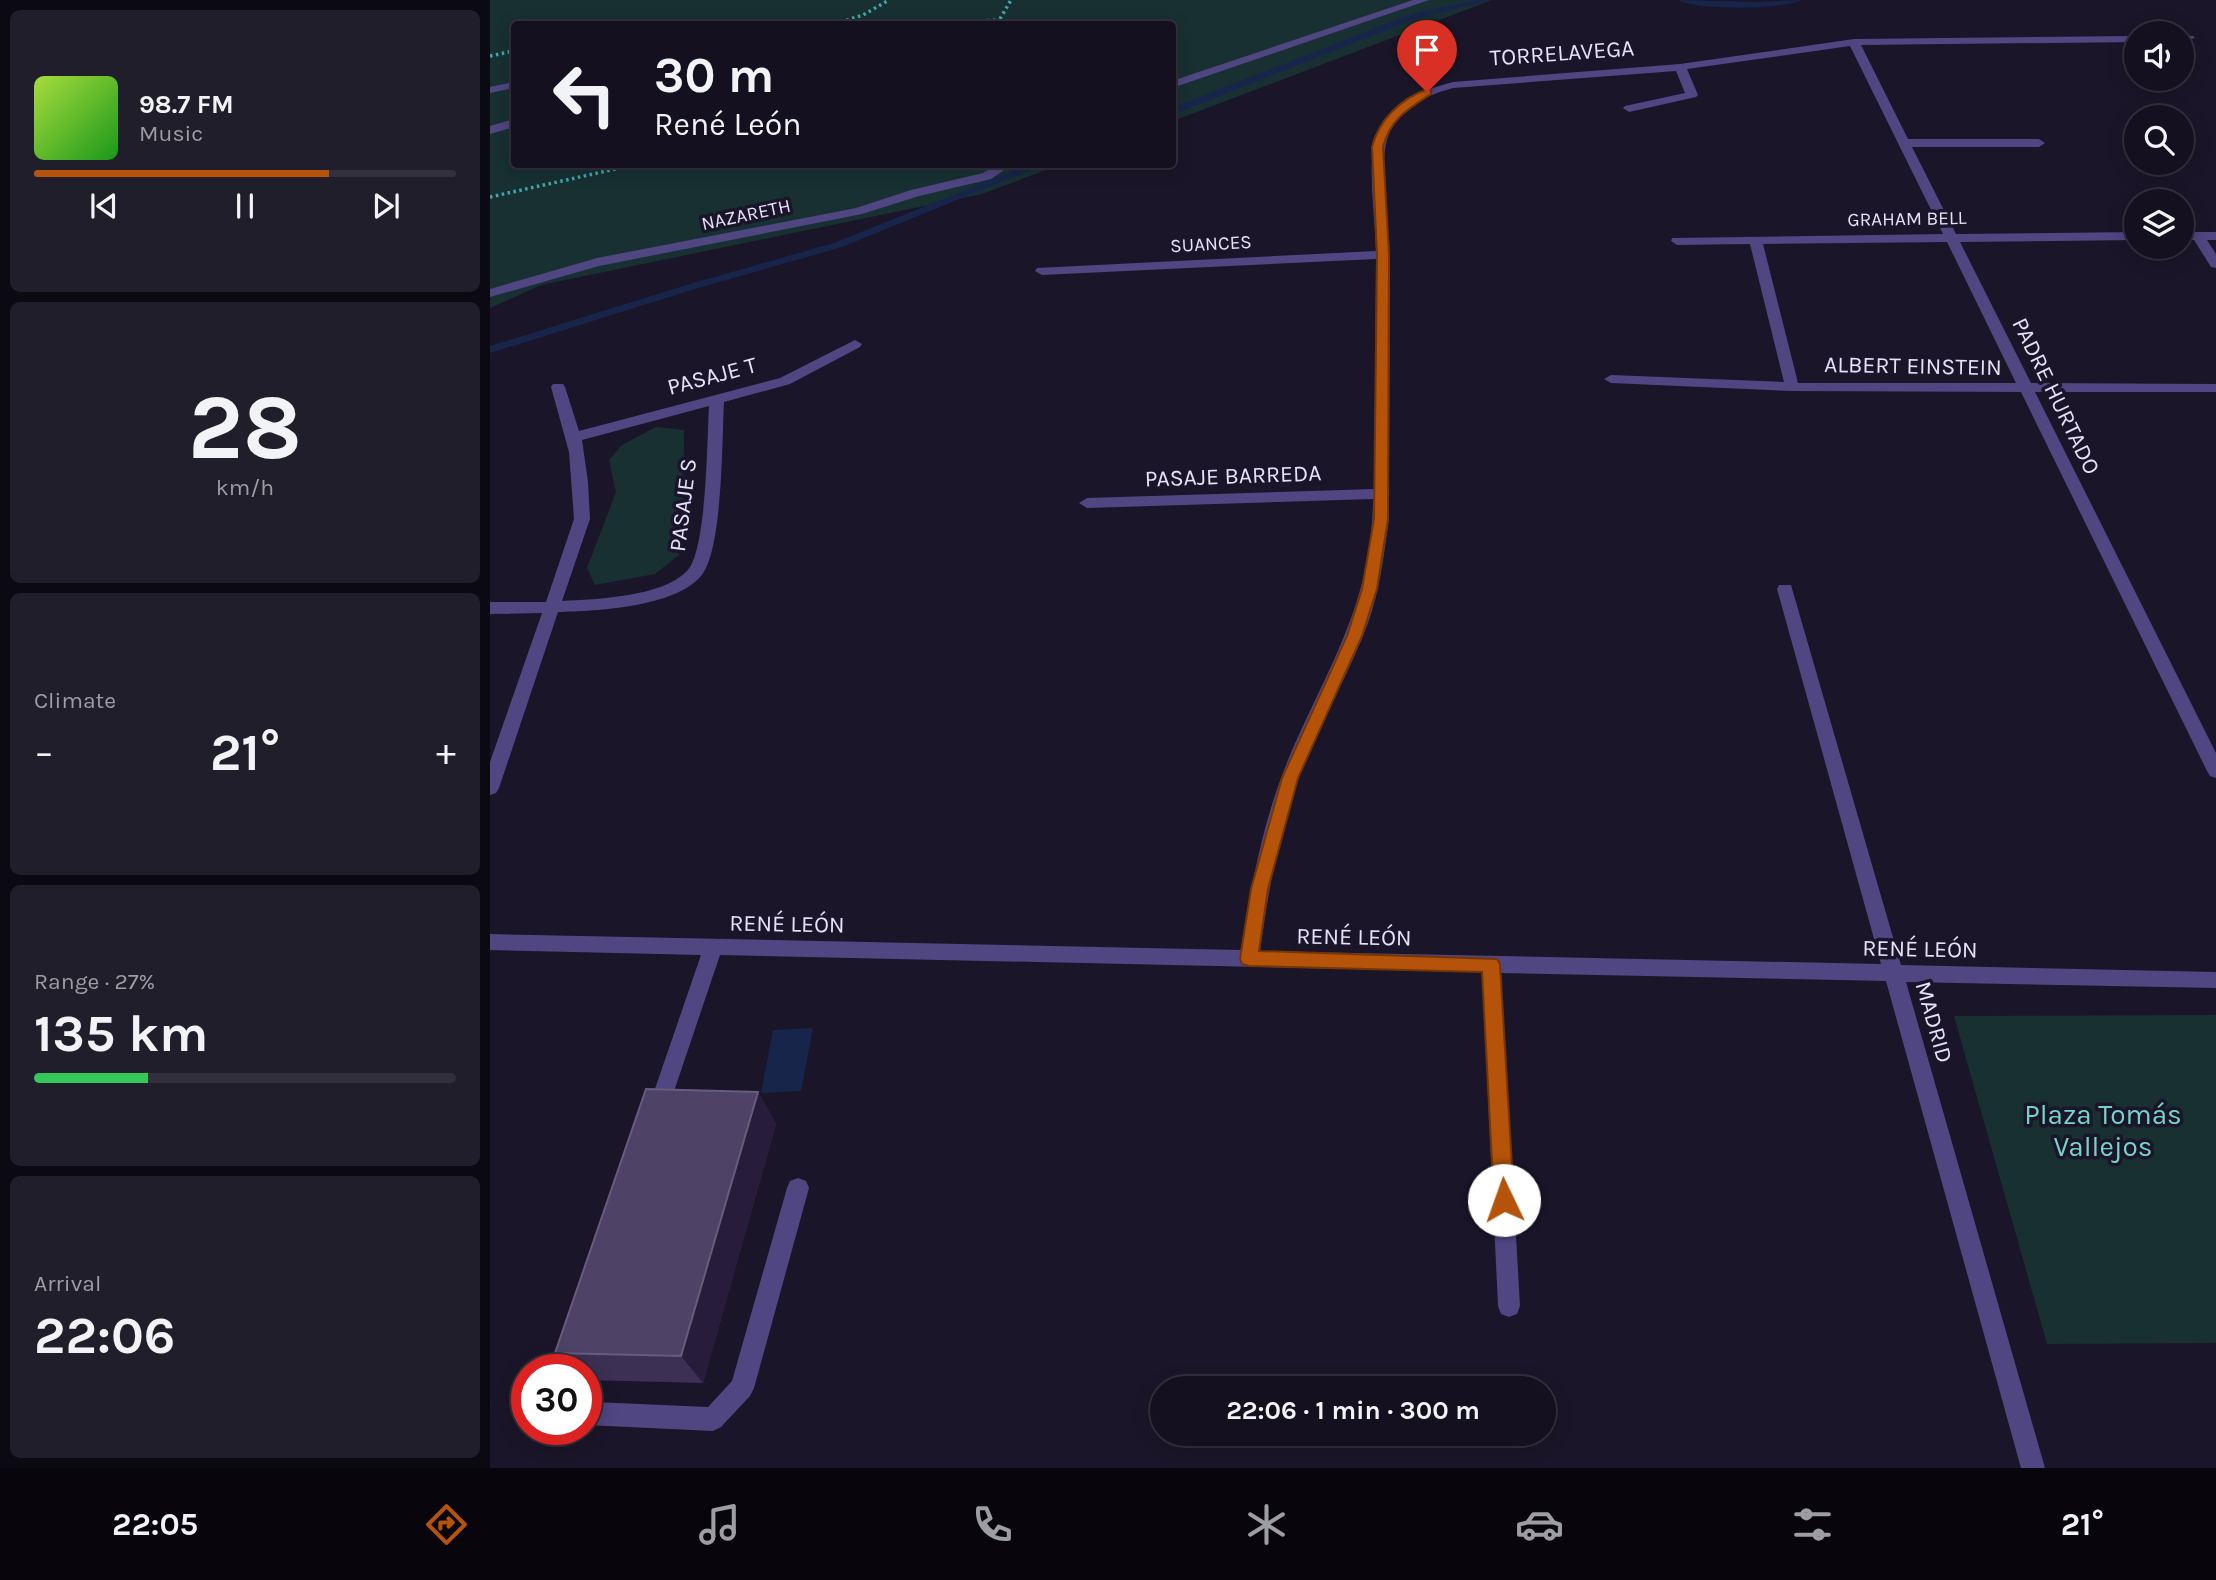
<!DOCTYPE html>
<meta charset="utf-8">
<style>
:root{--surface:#14101f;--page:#211e2c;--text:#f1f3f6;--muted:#9d9da4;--line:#33303d;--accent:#b45309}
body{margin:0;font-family:Karla,sans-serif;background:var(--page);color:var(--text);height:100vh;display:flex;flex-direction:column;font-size:26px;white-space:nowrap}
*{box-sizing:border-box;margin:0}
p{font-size:23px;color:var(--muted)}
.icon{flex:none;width:38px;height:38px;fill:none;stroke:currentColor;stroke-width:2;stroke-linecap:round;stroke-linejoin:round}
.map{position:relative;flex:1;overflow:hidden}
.panel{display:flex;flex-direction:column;gap:10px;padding:10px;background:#0b0911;width:490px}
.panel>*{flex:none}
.hud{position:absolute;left:21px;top:21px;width:665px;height:147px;border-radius:7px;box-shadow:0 4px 18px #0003,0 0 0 2px var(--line);background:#14101f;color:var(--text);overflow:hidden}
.tools{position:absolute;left:1634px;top:21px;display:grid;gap:14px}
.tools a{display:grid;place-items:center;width:70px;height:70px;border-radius:50%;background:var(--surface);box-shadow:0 4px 18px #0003,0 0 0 2px var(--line);font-size:35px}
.speed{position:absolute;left:21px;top:1354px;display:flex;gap:14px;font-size:35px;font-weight:700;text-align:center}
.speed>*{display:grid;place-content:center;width:91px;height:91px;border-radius:50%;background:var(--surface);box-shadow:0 4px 18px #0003,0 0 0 2px var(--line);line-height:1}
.speed .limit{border:10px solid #d22;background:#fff;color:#111}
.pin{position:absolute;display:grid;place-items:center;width:60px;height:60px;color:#fff;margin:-72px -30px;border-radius:50% 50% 50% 0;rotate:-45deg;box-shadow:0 0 7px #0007}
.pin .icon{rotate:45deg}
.me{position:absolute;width:77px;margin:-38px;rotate:357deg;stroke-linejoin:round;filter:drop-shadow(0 0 5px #0008)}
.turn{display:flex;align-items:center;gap:24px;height:147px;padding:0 28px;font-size:32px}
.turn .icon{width:91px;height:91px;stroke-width:2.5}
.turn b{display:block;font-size:49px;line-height:60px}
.big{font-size:52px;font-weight:700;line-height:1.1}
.panel .widget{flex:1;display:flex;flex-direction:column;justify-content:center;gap:10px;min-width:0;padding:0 24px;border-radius:10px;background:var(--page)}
.panel .dial{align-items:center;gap:0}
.dial b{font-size:91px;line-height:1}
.song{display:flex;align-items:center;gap:21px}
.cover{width:84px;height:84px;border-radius:10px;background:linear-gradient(135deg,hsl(80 70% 55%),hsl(120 70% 35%))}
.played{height:7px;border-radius:4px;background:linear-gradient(90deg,var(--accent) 70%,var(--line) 70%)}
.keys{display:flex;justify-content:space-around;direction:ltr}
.heat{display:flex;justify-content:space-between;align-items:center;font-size:38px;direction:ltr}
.charge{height:10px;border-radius:5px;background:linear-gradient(90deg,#34c759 27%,var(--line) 0)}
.trip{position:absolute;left:660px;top:1376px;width:406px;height:70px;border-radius:35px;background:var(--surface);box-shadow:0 4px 18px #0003,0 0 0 2px var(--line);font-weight:700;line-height:70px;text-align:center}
.tabs{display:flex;height:112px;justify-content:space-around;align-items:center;background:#08060c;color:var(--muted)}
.tabs .icon{width:49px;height:49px}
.tabs .on{color:var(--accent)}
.tabs b{font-size:32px;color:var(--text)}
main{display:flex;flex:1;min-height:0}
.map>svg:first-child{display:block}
</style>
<main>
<section class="panel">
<div class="widget">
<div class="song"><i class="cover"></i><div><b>98.7 FM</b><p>Music</p></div></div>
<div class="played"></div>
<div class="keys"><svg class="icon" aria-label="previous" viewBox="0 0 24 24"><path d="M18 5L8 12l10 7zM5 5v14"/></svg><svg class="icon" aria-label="pause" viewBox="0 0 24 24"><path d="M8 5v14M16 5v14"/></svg><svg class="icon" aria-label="next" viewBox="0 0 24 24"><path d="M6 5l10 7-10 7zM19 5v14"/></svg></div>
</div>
<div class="widget dial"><b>28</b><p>km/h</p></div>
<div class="widget"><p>Climate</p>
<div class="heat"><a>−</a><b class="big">21°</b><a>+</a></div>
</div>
<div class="widget"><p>Range · 27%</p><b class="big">135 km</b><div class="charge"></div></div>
<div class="widget"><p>Arrival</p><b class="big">22:06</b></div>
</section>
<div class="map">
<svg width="1726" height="1468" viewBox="0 0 1726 1468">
<rect width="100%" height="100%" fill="#1b1529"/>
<path fill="#183032" d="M0,0H1002L683,121L682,24H24V164L569,165L492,194L51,285L0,308Z
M166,427L194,430L193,518L189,555L165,574L105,585L97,568L126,492L119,460L132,445Z
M1726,1015V1343L1557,1344L1464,1016Z"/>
<path fill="#17254b" d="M323,1028L311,1091L271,1093L283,1030Z"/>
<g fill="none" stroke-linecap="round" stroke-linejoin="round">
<path fill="#17254b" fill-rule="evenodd" d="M985,0H1001L924,19L682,115V108L918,15Z
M1188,0L1264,2L1311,0C1294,10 1205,10 1188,0Z
M540,164H555L352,247L208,288L0,353V346L200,284L344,243Z"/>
<path stroke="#42a7ae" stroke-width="3.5" stroke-dasharray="2.5 3.5" stroke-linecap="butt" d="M345,24L373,15L399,0
M419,24L509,20
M507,24L521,0
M0,56L24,51
M0,197L148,164"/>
<path fill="#504682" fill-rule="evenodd" d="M923,0H939L682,88V81Z
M1692,35L1703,36L1705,38L1692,41Z
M1647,36V42L1371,45L1418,139H1549L1555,143L1549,147H1422L1466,234L1647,232V240L1470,242L1541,383L1726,384V392H1545L1726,753V778L1720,776L1717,771L1531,392L1302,391L1121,383L1114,379L1121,375L1294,382L1260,244L1187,245L1181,241L1182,238L1453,234L1360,46L1197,69L1208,95L1206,97L1139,112L1133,108L1135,106L1195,93L1186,71L963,88C942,94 912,104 902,126C885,160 899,219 900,258C900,345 899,432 899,519C894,554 890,590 878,623C858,677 828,726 808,779C788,835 778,893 770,951L1391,964L1287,589L1289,585H1301L1411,965L1726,972V988L1416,982L1555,1468H1531L1396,981L1011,973L1030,1306L1027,1314L1019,1317L1011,1314L1008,1306L992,972L230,955L177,1112L174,1119L167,1121L160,1119L157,1112L211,955L0,950V934L751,950C761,885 773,821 798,760C837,668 882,605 883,499L597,508L589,503L597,498L884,489L886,259L552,275L545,271L547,268L886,251C883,166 860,108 963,82L1190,64L1364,39ZM1457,242L1526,383H1308L1273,244Z
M24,82V88L0,93V87Z
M24,119V127L0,134V126Z
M507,164H523L501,179L429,196L372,214L109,266L0,297V289L107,258L366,208L421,190L493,173Z
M1692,232H1726V240H1717L1726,254V268L1721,267L1704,240H1692Z
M365,340L372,344L370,347L300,384L234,402C232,438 233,551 211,576C185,607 107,611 68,612L9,788L6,793L0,795V762L52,613L0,614V602H56L84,519L79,452L61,387L63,384H73L75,387L89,431L290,378ZM219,406C217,438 217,551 197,571C172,597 107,599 72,601L100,519L98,482L92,440Z
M308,1178L316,1181L319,1188L264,1388L260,1396L231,1427L223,1431L96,1425V1399L104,1402L218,1407L242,1381L297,1188L300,1181Z"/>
</g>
<path fill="#3c3054" d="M268,1092L286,1124L213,1383L96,1380V1370H82L65,1353Z"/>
<path fill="#271d3b" d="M268,1092L286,1124L213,1383L191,1356Z"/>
<path fill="#4e4366" stroke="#665c7d" stroke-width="2" d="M156,1089L268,1092L191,1356L65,1353Z"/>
<path fill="#b45309" stroke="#753606" stroke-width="2" d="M937,89L941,90V94C918,109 900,119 893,147L899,255L898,519L887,589L872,636L808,778L778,889L769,951L1007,959L1010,964L1024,1200L1021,1207L1014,1210L1007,1207L1004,1200L992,972L759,966L752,964L750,959L761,889L792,778L857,636L872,589L884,519L887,255L882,147C889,119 911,99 937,89Z"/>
<g text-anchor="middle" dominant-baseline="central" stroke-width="7" stroke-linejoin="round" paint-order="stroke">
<g font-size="19" fill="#e7e1fb" stroke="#1b1529">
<text transform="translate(256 215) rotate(-12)">NAZARETH</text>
<text transform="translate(1417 219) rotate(-1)">GRAHAM BELL</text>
<text transform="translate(721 244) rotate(-3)">SUANCES</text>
</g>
<g font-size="23" fill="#e7e1fb" stroke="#1b1529">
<text transform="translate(1072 53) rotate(-4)">TORRELAVEGA</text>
<text transform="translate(1423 366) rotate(1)">ALBERT EINSTEIN</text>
<text transform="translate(222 376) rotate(-15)">PASAJE T</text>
<text transform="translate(1566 396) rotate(64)">PADRE HURTADO</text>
<text transform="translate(743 476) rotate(-2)">PASAJE BARREDA</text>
<text transform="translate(193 505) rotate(-83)">PASAJE S</text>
<text transform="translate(297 924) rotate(1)">RENÉ LEÓN</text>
<text transform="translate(864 937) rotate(1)">RENÉ LEÓN</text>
<text transform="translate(1430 949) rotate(1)">RENÉ LEÓN</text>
<text transform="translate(1444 1022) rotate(74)">MADRID</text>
</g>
<g font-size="28" fill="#75d3c7" stroke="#1b1529">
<text x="1613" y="1114">Plaza Tomás<tspan x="1613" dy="32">Vallejos</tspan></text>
</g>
</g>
</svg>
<div class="tools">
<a><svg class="icon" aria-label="sound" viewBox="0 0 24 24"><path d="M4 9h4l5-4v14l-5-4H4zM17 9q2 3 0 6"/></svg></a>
<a><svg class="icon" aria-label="search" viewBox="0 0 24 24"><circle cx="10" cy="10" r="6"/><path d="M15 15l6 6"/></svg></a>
<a><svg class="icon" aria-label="layers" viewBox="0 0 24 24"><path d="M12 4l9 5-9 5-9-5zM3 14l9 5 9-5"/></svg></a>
</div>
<div class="speed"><div class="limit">30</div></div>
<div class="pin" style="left:937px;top:92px;background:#d93025"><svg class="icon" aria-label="arrive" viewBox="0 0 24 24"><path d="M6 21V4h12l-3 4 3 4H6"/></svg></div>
<svg class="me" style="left:1014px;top:1200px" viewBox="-20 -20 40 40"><circle r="19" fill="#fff"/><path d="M0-13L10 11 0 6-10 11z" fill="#b45309"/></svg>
<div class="trip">22:06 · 1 min · 300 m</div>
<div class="hud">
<div class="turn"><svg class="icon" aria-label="left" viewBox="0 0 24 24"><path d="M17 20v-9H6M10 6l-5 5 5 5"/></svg><div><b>30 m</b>René León</div></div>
</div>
</div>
</main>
<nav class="tabs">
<b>22:05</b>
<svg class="icon on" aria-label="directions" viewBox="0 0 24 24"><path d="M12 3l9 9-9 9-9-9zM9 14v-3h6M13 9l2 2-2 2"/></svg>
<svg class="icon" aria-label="music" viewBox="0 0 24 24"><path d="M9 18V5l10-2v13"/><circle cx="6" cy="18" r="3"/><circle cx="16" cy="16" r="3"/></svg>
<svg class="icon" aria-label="phone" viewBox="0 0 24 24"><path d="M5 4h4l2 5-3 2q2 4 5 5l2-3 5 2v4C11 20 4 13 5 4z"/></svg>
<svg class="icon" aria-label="climate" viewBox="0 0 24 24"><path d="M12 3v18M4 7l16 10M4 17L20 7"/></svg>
<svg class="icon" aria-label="car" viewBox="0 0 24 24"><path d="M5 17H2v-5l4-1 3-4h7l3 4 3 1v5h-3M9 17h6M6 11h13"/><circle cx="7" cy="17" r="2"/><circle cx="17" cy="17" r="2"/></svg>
<svg class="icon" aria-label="filters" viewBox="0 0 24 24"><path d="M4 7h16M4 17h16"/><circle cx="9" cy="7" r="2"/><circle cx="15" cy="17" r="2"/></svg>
<b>21°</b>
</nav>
